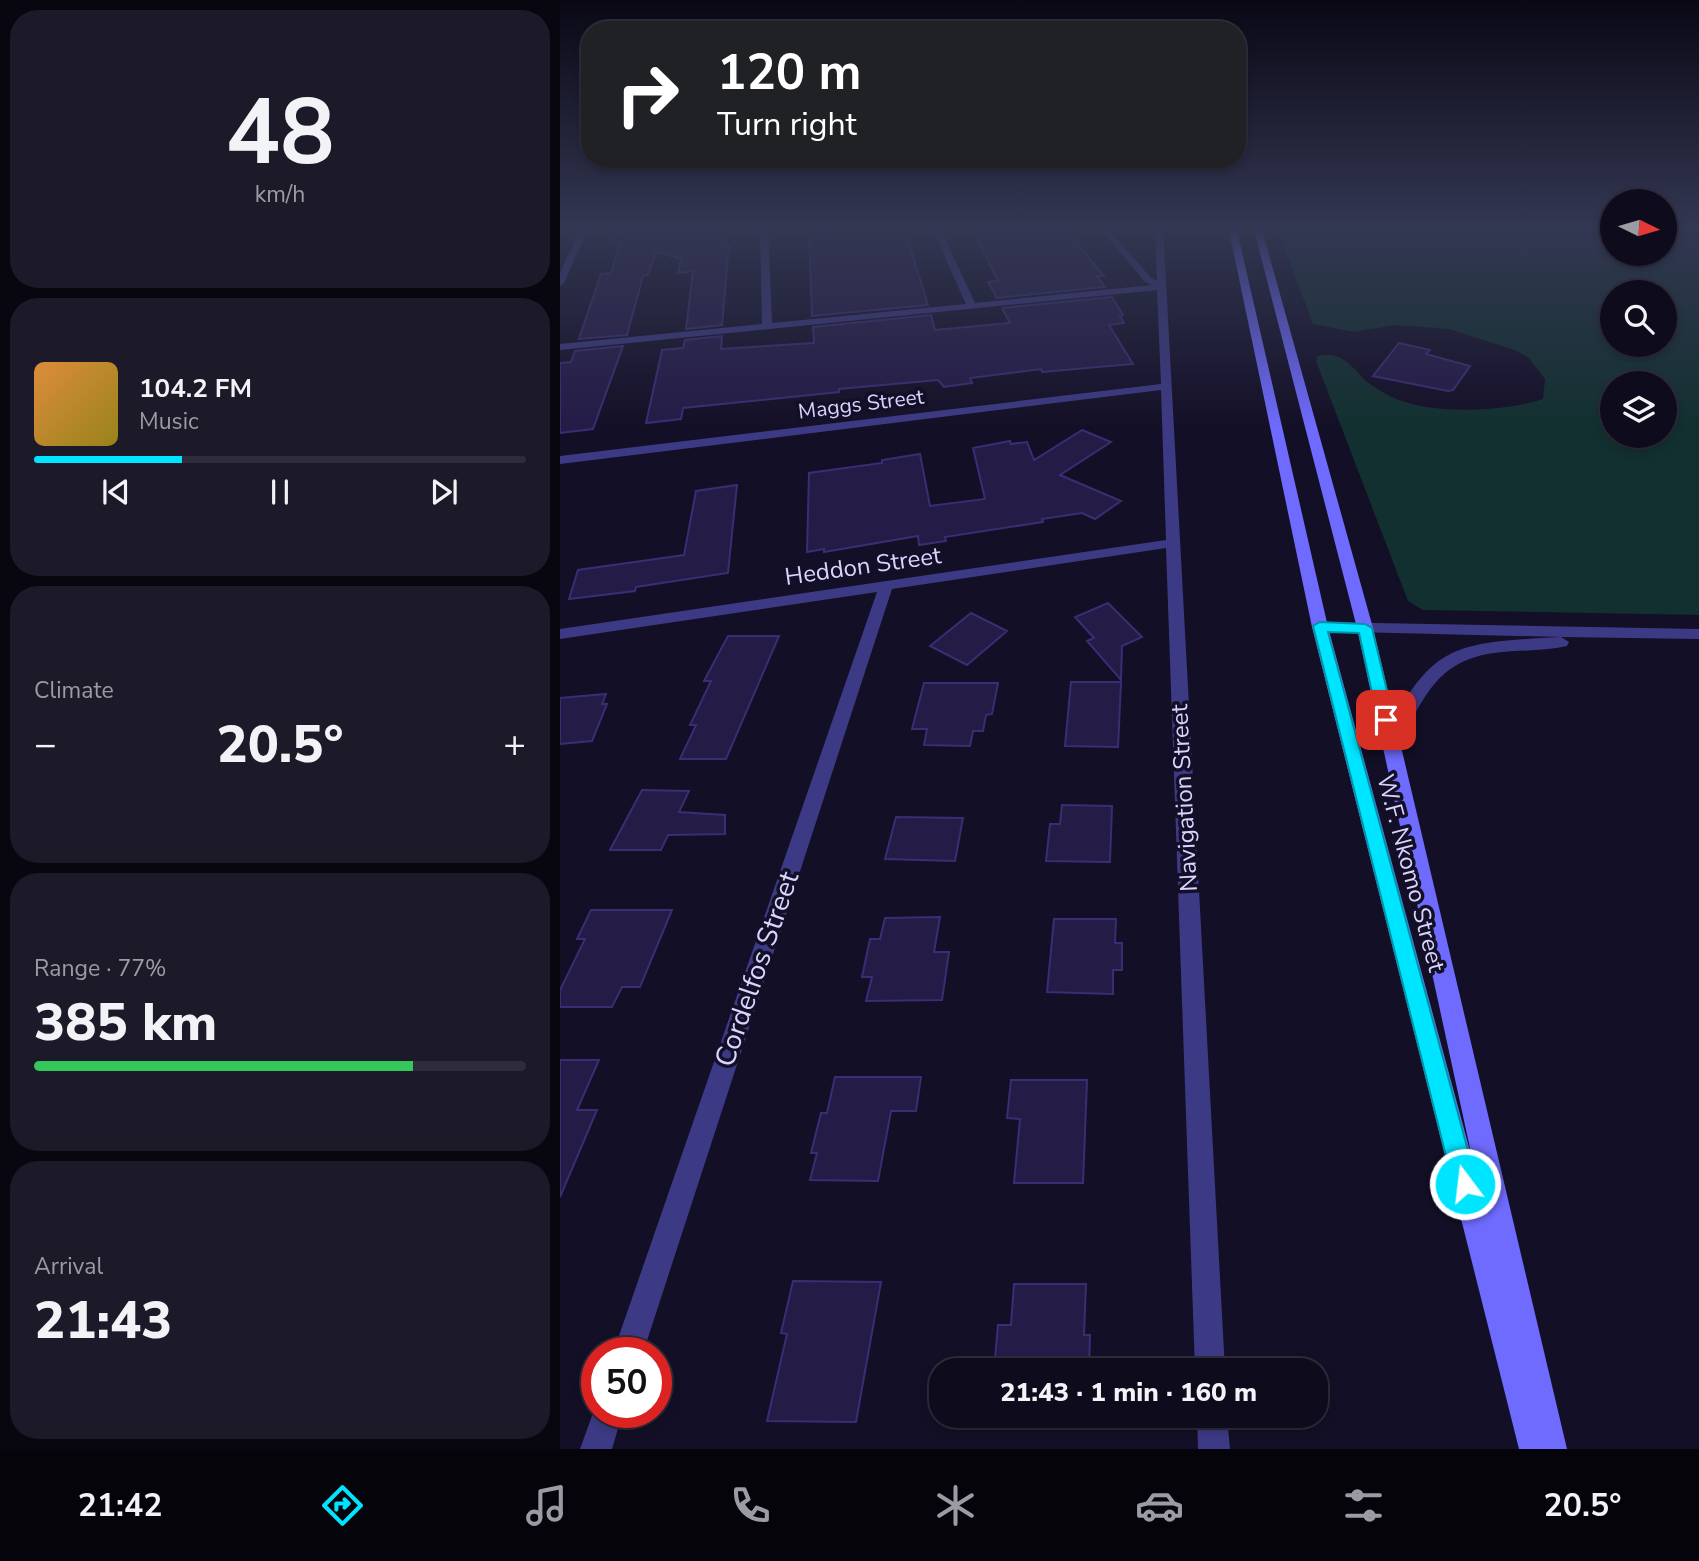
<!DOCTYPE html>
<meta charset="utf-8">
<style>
:root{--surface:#0e0b1c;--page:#1c1929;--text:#f1f3f6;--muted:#9b9ba3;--line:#2e2b3b;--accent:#00e5ff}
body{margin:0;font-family:"Nunito Sans",sans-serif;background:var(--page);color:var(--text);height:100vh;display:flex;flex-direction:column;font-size:26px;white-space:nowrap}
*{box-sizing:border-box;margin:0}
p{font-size:23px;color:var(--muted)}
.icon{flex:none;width:38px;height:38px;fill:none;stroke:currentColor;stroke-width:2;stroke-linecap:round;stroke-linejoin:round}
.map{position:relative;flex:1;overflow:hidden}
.drawer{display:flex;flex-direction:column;gap:10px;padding:10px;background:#08060f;width:560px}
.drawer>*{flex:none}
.hud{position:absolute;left:21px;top:21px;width:665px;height:147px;border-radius:28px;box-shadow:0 4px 10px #0003,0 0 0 2px var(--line);background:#202124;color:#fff;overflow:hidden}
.needle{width:46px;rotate:95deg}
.buttons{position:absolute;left:1040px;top:189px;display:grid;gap:14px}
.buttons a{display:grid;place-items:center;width:77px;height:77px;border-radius:50%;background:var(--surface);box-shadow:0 4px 10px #0003,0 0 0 2px var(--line);font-size:35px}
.speed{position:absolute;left:21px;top:1337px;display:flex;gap:14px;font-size:35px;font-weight:700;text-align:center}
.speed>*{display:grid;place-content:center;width:91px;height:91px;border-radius:50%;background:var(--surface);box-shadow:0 4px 10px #0003,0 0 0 2px var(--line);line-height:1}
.speed .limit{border:10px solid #d22;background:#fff;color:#111}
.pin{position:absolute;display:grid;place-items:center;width:60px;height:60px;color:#fff;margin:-30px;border-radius:14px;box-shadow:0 4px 10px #0006}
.me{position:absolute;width:77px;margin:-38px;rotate:345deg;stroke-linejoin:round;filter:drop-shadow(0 0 5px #0008)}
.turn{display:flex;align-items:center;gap:24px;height:147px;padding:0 21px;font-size:32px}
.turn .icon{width:91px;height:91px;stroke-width:2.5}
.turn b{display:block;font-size:49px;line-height:60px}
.big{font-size:52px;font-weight:800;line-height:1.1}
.drawer .tile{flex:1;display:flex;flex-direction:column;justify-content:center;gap:10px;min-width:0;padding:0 24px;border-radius:28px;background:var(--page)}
.drawer .dial{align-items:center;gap:0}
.dial b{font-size:91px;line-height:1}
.song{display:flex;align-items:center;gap:21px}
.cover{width:84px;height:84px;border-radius:10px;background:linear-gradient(135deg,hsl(30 70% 55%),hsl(50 70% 35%))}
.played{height:7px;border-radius:4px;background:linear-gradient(90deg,var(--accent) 30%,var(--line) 30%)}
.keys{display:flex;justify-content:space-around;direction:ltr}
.heat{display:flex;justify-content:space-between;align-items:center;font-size:38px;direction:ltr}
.charge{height:10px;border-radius:5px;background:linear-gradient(90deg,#34c759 77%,var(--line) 0)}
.trip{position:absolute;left:369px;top:1358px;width:399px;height:70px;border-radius:28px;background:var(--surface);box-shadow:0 4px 10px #0003,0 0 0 2px var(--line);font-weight:800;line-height:70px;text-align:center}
.tab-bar{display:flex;height:112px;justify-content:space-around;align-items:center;background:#06040b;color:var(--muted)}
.tab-bar .icon{width:49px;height:49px}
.tab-bar .on{color:var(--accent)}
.tab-bar b{font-size:32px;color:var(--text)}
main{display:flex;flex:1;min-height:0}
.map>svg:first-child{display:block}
</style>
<main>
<section class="drawer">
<div class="tile dial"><b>48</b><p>km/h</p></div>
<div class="tile">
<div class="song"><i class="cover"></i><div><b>104.2 FM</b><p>Music</p></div></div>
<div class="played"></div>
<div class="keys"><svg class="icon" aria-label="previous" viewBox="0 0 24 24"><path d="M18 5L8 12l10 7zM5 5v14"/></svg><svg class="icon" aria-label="pause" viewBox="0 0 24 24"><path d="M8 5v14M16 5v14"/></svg><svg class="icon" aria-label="next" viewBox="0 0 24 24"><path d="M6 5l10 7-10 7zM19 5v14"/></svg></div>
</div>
<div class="tile"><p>Climate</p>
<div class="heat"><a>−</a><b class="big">20.5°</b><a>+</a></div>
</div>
<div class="tile"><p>Range · 77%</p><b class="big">385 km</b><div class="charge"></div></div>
<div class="tile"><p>Arrival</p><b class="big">21:43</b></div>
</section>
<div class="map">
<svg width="1139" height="1449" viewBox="0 0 1139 1449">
<rect width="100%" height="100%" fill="#130f26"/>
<path fill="#12302f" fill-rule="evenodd" d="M716,226H1052V254H1104V226H1139V615L863,610L848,601L756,361L757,356C783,350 791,367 806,381C814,387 825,394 834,398C873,415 943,412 983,399L985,379L969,358L955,350L889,329L834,325L794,332L753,324ZM1052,292H1104V345H1052ZM1052,383H1104V436H1052Z"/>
<path fill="#241b47" stroke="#3b2d73" stroke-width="2" d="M128,226H160L159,237L166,236L165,246H169L162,325L126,329L133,271L118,273L121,259L96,252L88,275L83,276L67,335L19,339L41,274L51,273L60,242L40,235Z
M316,226L344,228L368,305L252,316L249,232Z
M466,226H503L544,276H537L545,287L437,298L428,282L438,281L413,232Z
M552,297L563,315L560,316L564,323L549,325L573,364L482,372L481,369L410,378L412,383L384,387L378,380L279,389V392L123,408L121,419L86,423L102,350L123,348L125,340L162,336L161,349L254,343L253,327L371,315L375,330L450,323L442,308Z
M839,343L870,350L866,354L910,366L893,390L888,391L813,376Z
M63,346L33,429L0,433V363L11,362L15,351Z
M522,430L551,442L500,475L561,501L535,519L522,513L482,519L483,522L385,537L386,541L359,545L358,536L264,552V549L247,552L249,473L322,463V460L360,454L370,506L425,499L413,448L450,441L451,444L467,442L474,460Z
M177,485L168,573L76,587L75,591L9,599L18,570L124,555L136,491Z
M548,603L582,637L562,646L561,680L527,641L534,638L515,617Z
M411,613L447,631L407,665L370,646Z
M168,636H219L166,759H120L136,725H130L151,681H144Z
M511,682H561L558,747L505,746Z
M364,683H438L432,714L426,715L423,731H413L410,746L364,745L367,729H352Z
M46,694L42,704H47L32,741L0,744V698Z
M82,790L129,791L119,812L165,815V834L108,835L101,850H50Z
M502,805L552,806L550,862L486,861L490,824H500Z
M336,817L403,818L395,861L325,859Z
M31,910H112L80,987H62L52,1007H0V990L25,939H17Z
M380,917L374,952H389L382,1000L306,1001L312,977H302L310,939H320L325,918Z
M494,919H556L555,943H562V970H553V994L487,992Z
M0,1060H39L17,1110H37L0,1197Z
M275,1077H361L356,1111H331L318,1181L250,1180L257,1153H251L261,1113H267Z
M451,1080H527L523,1183H454L460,1119L447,1118Z
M233,1281L321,1282L296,1422L207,1421L227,1334L221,1333Z
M454,1284H526L524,1335H530L529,1370H434L438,1325H451Z
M430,1416H487V1425H429Z"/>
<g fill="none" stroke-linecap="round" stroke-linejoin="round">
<path fill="#3d3a85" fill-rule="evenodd" d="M21,226H29L4,283L0,286V273Z
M200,226H208L212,323L406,304L371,226H379L415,303L592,285L585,282L538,226H546L591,278L597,281L595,226H603L665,1370H635L606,548L332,589L83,1353H53L317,592L0,639V629L606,540L601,390L0,464V456L601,384L597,290L0,350V344L202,324Z
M760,622L1139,629V639L1001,637L1009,642L1007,646C986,651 963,650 942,652C876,658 865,697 837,748H825L822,743C871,642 894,643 1001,637L754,631L752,627L754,623Z
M37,1402V1412H63L52,1449H20Z
M637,1416H667L670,1449H638Z"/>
<path fill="#6f6bff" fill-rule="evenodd" d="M668,226H676L768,627L913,1162L797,628L693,226H701L813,628L1007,1449H959L752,627Z"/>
</g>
<linearGradient id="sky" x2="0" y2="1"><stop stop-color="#0a0815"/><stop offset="0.53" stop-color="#333752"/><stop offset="1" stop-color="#333752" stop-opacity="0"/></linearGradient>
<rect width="1139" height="429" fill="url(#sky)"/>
<path fill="#00e5ff" stroke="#0095a6" stroke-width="2" d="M760,622L805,624L812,628L834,720L826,726L818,720L799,633L768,632L917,1184L914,1192L905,1196L897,1192L893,1184L753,626Z"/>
<g text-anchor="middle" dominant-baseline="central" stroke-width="7" stroke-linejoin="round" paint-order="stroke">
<g font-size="21" fill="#d9d4ff" stroke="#130f26">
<text transform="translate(301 404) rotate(-7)">Maggs Street</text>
</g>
<g font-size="24" fill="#d9d4ff" stroke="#130f26">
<text transform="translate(303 566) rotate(-8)">Heddon Street</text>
<text transform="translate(624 798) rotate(-93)">Navigation Street</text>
<text transform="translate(851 873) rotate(75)">W.F. Nkomo Street</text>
</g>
<g font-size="28" fill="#d9d4ff" stroke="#130f26">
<text transform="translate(197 969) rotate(-71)">Cordelfos Street</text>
</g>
</g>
</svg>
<div class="buttons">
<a><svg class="needle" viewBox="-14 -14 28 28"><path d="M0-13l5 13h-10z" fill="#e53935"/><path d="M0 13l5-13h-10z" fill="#9b9ba3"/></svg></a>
<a><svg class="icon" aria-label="search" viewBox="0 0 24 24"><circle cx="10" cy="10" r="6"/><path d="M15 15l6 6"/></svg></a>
<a><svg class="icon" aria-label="layers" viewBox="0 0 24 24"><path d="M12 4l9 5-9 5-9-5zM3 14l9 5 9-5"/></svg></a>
</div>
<div class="speed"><div class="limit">50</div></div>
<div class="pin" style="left:826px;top:720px;background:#d93025"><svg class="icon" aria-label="arrive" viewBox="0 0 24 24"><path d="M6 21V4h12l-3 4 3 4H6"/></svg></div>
<svg class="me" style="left:905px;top:1184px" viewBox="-20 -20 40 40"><circle r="17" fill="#00e5ff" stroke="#fff" stroke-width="3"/><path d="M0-11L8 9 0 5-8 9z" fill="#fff"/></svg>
<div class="trip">21:43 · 1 min · 160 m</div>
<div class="hud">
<div class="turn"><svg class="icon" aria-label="right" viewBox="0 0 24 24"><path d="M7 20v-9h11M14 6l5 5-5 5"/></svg><div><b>120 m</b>Turn right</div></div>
</div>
</div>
</main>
<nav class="tab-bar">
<b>21:42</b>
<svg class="icon on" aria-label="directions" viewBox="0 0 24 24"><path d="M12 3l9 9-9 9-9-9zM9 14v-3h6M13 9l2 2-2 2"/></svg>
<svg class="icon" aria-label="music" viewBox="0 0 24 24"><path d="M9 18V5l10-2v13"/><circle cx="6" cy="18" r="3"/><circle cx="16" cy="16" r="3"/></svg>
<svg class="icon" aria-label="phone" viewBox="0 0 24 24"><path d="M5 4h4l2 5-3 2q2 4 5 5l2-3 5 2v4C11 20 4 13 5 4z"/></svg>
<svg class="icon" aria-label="climate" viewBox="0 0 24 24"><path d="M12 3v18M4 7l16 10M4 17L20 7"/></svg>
<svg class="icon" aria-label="car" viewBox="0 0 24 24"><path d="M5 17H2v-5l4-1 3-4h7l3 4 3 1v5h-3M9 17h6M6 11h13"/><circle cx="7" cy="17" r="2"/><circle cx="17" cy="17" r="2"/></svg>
<svg class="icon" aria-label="filters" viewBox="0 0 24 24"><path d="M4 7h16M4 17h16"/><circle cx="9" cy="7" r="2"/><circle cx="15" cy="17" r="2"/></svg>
<b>20.5°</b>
</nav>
